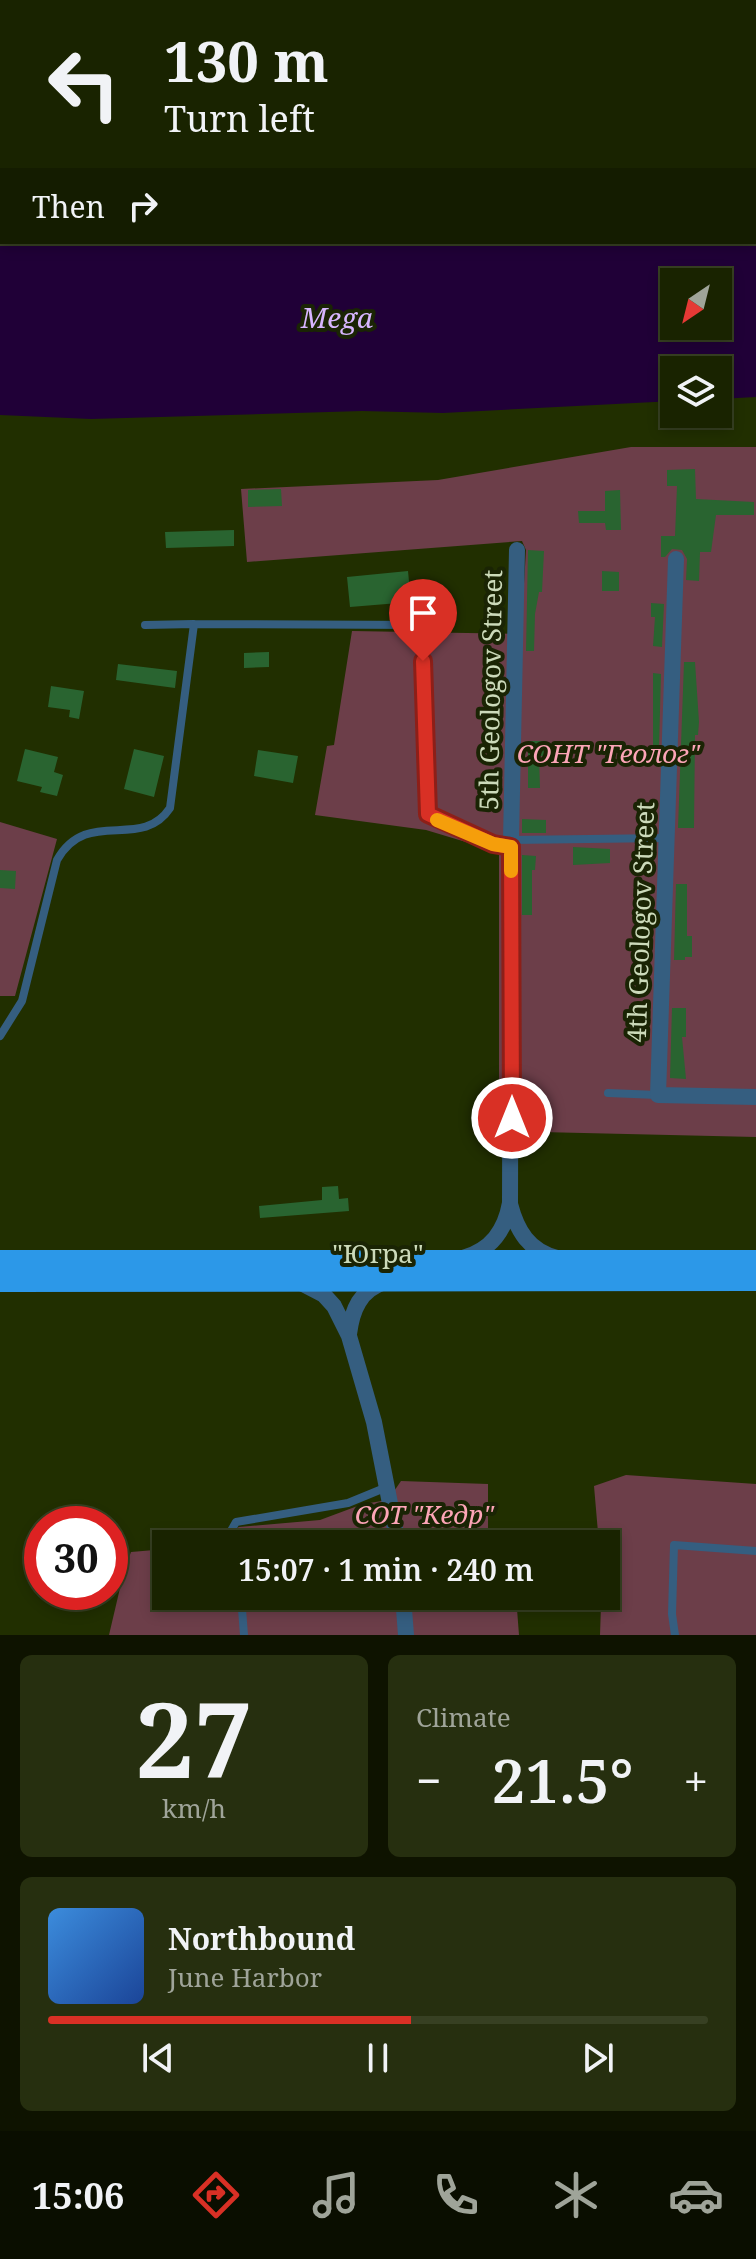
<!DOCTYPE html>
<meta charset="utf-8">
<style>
:root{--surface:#192300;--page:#262f0f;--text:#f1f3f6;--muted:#9fa499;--line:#374022;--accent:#d93025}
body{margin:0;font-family:"Noto Serif",serif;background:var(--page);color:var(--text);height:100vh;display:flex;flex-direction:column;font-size:30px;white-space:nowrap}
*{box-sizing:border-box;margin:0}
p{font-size:26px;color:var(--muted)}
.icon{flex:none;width:44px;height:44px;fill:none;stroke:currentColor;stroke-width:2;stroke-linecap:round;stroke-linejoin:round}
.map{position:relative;height:1635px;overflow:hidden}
.side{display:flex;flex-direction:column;gap:20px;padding:20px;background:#0e1300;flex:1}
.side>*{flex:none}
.top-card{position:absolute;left:0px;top:0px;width:756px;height:244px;box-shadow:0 4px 12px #0003,0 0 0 2px var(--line);background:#192300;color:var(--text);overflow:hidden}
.needle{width:52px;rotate:215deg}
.fabs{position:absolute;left:660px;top:268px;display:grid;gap:16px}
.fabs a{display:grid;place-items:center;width:72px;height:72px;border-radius:0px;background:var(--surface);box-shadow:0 4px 12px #0003,0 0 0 2px var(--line);font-size:40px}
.speed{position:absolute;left:24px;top:1506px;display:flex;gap:16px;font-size:40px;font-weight:700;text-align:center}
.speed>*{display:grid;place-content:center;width:104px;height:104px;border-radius:50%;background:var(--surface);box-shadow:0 4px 12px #0003,0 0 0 2px var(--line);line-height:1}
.speed .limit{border:12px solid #d22;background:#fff;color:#111}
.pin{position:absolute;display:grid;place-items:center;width:68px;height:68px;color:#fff;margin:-82px -34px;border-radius:50% 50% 50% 0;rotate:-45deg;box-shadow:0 0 8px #0007}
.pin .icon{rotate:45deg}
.me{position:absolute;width:88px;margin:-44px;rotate:0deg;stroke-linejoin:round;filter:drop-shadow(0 0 6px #0008)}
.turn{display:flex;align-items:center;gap:28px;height:168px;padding:0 32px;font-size:36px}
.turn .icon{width:104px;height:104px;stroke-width:2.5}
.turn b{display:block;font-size:56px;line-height:68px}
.then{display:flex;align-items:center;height:76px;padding:0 32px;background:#0003;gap:16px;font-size:30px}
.big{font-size:60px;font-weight:600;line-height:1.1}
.side .tile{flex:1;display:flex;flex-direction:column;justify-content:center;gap:12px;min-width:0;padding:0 28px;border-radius:12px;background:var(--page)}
.side .dial{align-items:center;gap:0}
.dial b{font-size:104px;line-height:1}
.song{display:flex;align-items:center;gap:24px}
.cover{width:96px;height:96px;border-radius:12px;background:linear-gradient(135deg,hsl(210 70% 55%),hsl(220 70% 35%))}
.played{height:8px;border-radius:4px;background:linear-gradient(90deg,var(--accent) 55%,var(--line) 55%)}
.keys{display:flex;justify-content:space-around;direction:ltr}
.heat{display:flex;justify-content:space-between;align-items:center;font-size:44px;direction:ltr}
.side .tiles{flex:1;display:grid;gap:20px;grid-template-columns:1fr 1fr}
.tile:last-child{grid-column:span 2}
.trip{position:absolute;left:152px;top:1530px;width:468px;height:80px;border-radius:0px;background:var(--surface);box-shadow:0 4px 12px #0003,0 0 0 2px var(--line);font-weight:600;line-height:80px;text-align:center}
.dock{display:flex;height:128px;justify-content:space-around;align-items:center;background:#0a0e00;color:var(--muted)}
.dock .icon{width:56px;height:56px}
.dock .current{color:var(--accent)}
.dock b{font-size:36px;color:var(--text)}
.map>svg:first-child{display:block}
</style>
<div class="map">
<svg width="756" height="1635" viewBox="0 0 756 1635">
<rect width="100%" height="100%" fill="#212f00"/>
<path fill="#6c3e49" d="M631,447H756V1137L499,1131V852L426,830L315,815L327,746L334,745L352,631L521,634L526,550L522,541L247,562L241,489L438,480Z
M0,822L57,839L15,996H0Z
M626,1475L756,1484V1635H600L601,1605L574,1600V1596H606V1544H599L594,1486Z
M401,1481L488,1484V1543L514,1544H205L239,1527L320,1520L363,1504L388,1500Z
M166,1549V1596H516L519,1635H109L124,1571L131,1552Z"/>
<path fill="#200037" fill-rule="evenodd" d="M0,0H756V397L718,399V370H674V401L443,413L362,411L91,419L0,415ZM2,2H754V242H2ZM674,282H718V326H674Z"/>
<path fill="#296430" d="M695,469L696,499L754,502V515H716L711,552H700L699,581L686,580L687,559L682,550L672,549L665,557H661V536H675L677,486H667V470Z
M281,489L282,506L248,507V490Z
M620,490L621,530H606L605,523H579L578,511H605V491Z
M234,530V546L166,548L165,532Z
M528,550L544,551L542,592H539L535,614L534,651H526Z
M408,571L411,602L350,607L347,577Z
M602,571L619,572V591H602Z
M651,603L664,604L662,647L653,646L655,617H651Z
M269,652V667L244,668V653Z
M684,662H695L699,722L698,735H695L694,828H678Z
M118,664L177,671L175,688L116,680Z
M653,673L661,674L659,747L653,746Z
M51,686L84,691L79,719L69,717L70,710L48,707Z
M528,741H546V756H539L540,788H528Z
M25,749L58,757L54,772L63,775L57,796L40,792L42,787L17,781Z
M134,749L164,756L154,797L124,789Z
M258,750L298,756L293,783L254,776Z
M522,819L546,820V833H522Z
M573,847L610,849V863L573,865Z
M522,855L536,856L535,870H532V915H522Z
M0,870L16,871L15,889L0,888Z
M676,884H687V936H692V957H685V960H674Z
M634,916H652V961H637Z
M672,1008H686V1037H682L686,1079L670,1078Z
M338,1186L339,1199L348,1198L349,1211L260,1218L259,1206L322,1200V1187Z"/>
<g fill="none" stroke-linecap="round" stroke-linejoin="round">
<path stroke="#355e80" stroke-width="8" d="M145,625L194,624
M423,661L428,814L493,844L511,847
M511,840L666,838
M0,1036L22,1001L57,860C87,806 141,852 170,808L194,624L426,625
M608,1093L658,1095
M230,1544L228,1536L236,1522L348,1503L387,1487
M241,1596L244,1635
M675,1635L672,1614L674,1545L756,1551"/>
<path stroke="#355e80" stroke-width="16" d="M676,559L658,1095L756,1097
M510,1204C517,1231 529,1251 557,1258
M463,1258C491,1250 505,1231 510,1203L511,840L517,550
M299,1282L324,1295L334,1306L349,1336L374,1422L398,1544
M349,1334C352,1310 360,1290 385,1282
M403,1596L406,1635"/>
<path stroke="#2c98e8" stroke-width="22" d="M0,1261H756
M0,1281L756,1280"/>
</g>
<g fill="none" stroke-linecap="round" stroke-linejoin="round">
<g stroke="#8d1f18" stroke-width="20">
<path id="route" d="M423,661L428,814L493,844L511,847L512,1118"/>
</g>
<use href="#route" stroke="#d93025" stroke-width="14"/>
<path stroke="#f59e0b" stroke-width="14" d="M437,820L493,844L511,847V871"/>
</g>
<g text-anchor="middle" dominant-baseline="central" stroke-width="8" stroke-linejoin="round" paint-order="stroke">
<g font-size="26" fill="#ccdaba" stroke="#1a2404">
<text transform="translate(490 690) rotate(-89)">5th Geologov Street</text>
<text transform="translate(640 922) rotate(-88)">4th Geologov Street</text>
<text x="378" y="1253">"Югра"</text>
</g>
<g font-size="26" font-style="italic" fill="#fda5b7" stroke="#1a2404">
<text x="608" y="753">СОНТ "Геолог"</text>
<text x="424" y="1514">СОТ "Кедр"</text>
</g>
<g font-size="28" font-style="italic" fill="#d7b5fe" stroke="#1a2404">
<text x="337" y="317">Mega</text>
</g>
</g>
</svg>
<div class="fabs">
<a><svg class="needle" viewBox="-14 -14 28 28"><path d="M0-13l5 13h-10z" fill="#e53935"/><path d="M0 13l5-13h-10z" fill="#9fa499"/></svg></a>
<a><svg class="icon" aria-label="layers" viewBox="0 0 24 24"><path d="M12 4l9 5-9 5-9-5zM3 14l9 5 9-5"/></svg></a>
</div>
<div class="speed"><div class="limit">30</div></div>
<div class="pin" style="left:423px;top:661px;background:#d93025"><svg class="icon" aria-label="arrive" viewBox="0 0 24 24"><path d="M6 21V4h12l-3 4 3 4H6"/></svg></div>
<svg class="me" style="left:512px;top:1118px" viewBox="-20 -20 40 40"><circle r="17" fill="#d93025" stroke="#fff" stroke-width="3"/><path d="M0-11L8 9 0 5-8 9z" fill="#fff"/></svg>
<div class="trip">15:07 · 1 min · 240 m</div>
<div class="top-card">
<div class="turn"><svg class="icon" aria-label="left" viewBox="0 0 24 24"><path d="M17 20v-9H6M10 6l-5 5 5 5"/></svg><div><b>130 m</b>Turn left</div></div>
<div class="then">Then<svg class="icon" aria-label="right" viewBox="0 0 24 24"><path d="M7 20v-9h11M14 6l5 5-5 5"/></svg></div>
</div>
</div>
<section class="side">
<div class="tiles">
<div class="tile dial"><b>27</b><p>km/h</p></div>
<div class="tile"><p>Climate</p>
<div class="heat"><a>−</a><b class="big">21.5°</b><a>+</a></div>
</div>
<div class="tile">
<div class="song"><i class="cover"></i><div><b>Northbound</b><p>June Harbor</p></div></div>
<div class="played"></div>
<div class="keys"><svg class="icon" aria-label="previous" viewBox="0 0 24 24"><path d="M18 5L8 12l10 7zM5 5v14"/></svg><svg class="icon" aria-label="pause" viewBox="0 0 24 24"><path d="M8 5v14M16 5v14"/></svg><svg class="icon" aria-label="next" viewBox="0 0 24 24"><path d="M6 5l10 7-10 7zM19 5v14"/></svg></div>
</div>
</div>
</section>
<nav class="dock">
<b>15:06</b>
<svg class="icon current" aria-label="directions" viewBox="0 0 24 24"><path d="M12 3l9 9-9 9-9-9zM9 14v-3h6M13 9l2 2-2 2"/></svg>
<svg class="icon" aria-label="music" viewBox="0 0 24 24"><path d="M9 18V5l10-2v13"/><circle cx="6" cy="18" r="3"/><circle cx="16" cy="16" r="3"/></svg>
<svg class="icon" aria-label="phone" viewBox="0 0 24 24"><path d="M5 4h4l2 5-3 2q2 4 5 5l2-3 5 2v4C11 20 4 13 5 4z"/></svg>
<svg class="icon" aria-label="climate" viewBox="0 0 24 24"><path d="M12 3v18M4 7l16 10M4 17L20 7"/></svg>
<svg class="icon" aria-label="car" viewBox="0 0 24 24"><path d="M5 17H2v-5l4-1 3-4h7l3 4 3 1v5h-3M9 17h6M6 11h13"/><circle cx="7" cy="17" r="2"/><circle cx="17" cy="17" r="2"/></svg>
</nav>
